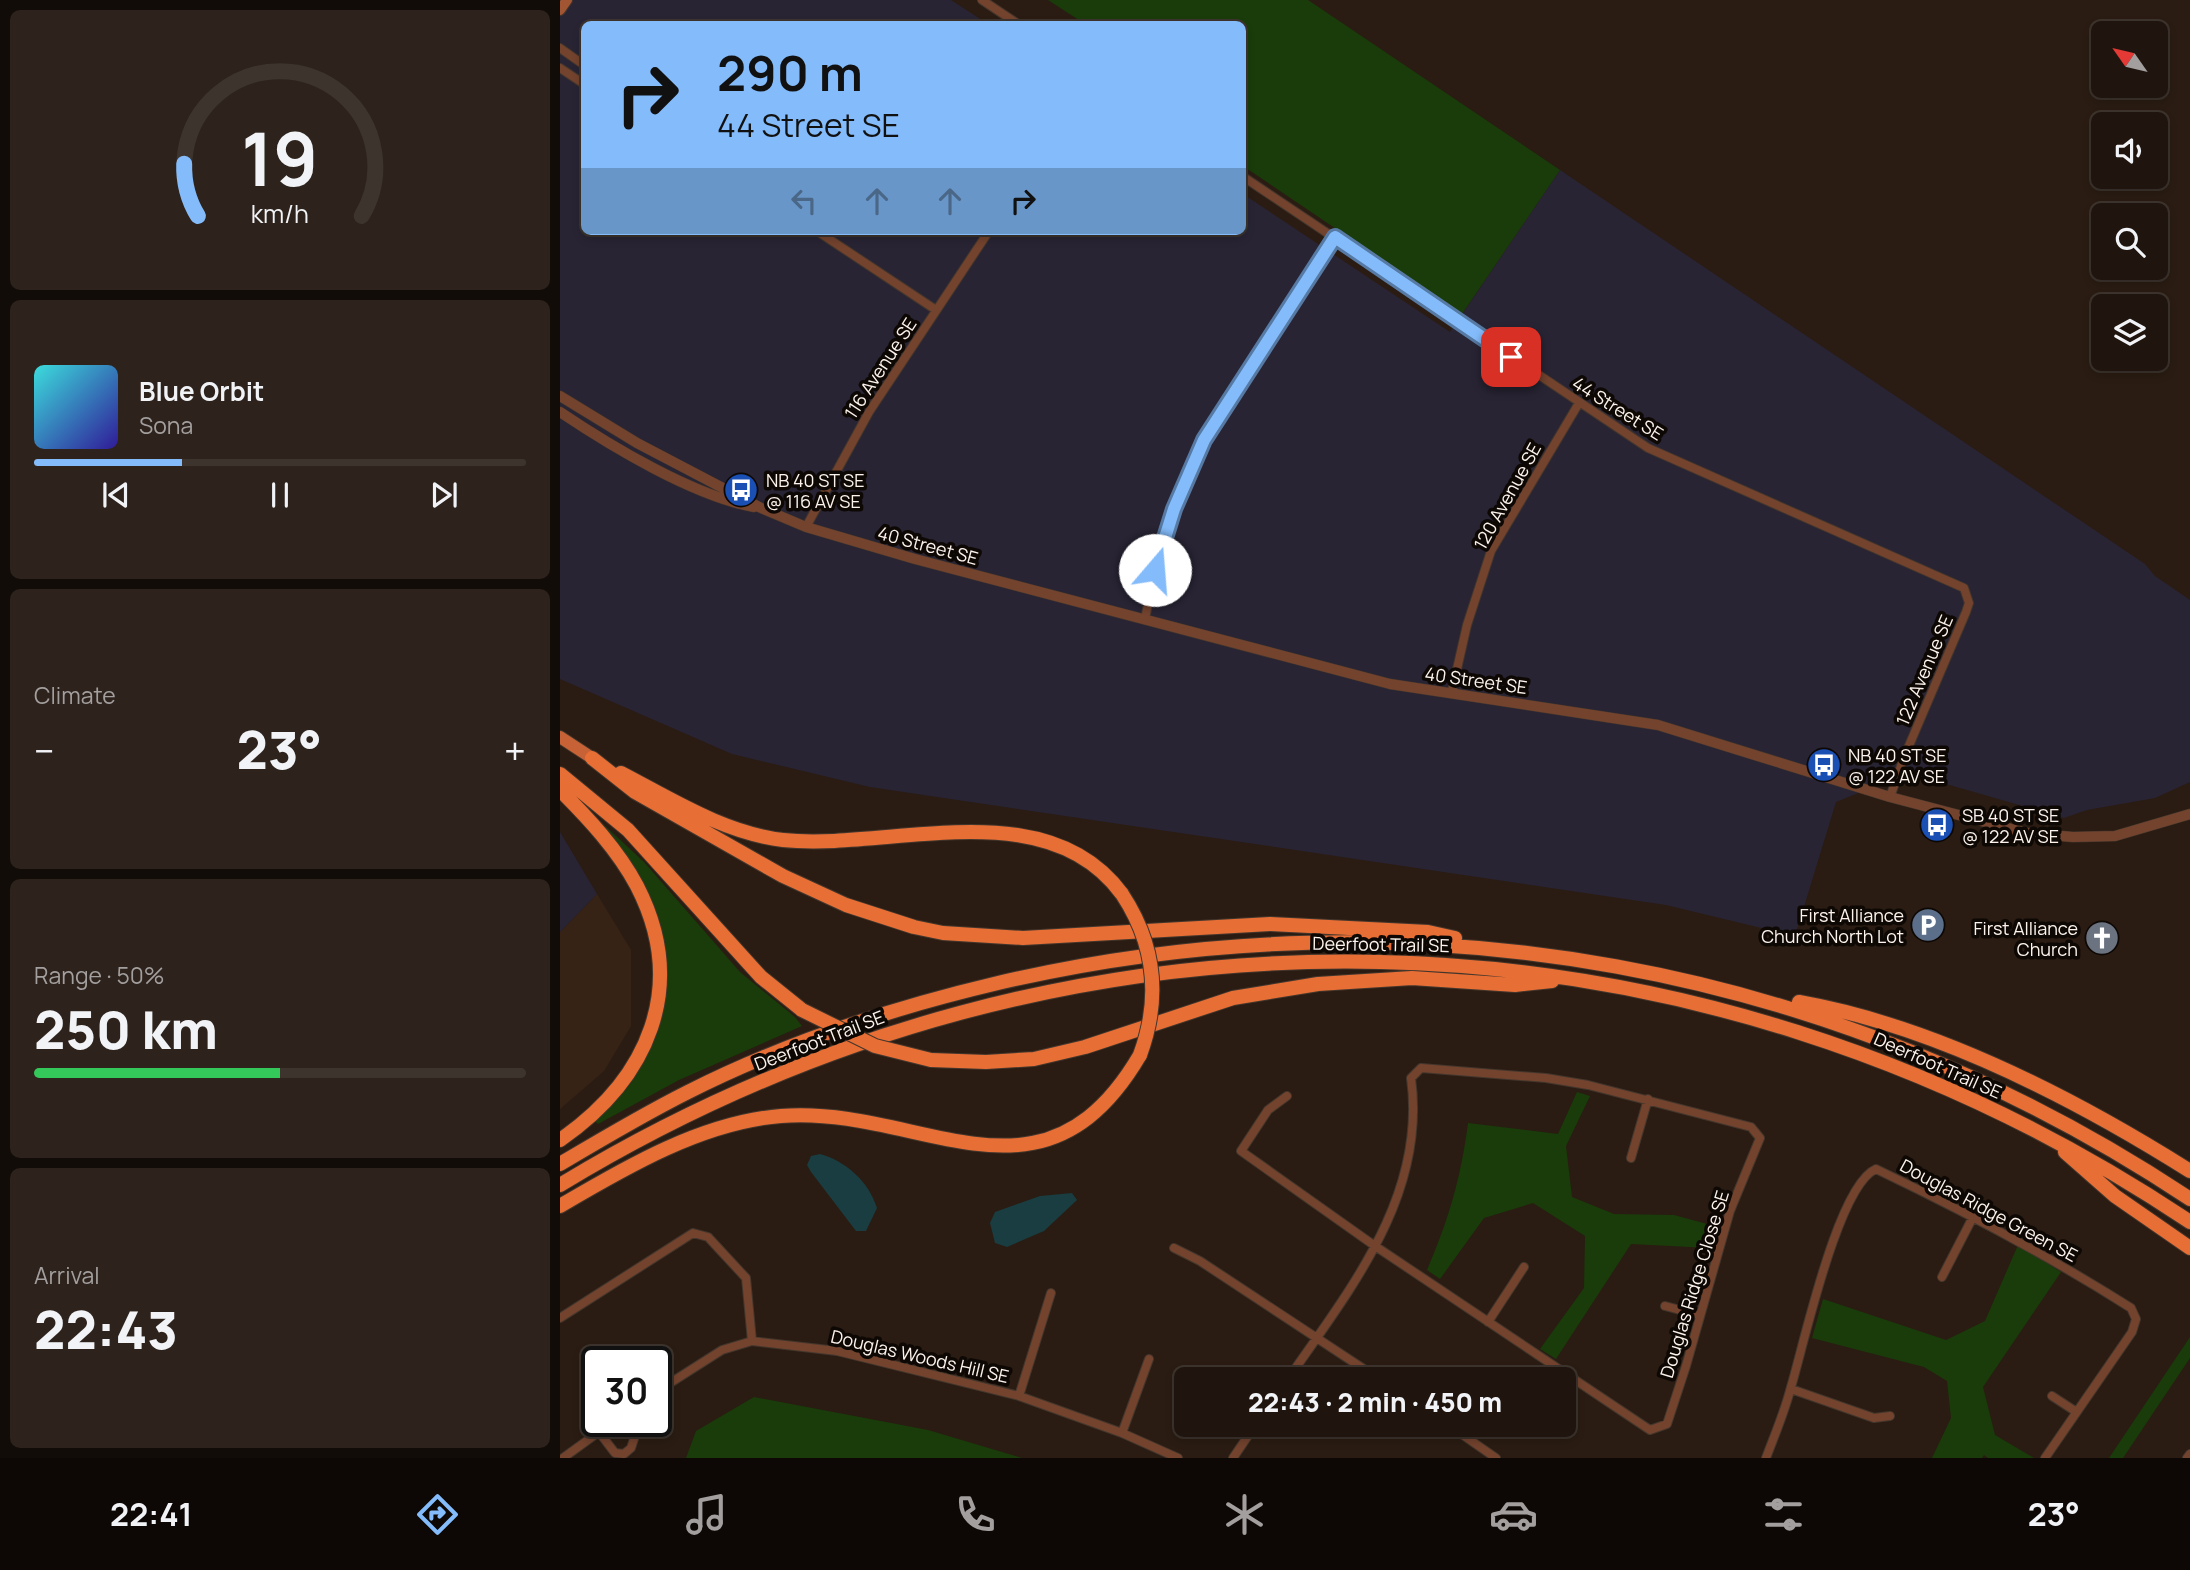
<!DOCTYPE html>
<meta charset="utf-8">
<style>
:root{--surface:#20150e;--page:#2d221c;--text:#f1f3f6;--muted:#a29f9e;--line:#3d342e;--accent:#84bcfb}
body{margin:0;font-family:Manrope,sans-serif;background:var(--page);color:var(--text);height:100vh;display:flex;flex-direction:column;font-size:26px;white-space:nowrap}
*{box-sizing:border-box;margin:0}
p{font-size:23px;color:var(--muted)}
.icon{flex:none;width:38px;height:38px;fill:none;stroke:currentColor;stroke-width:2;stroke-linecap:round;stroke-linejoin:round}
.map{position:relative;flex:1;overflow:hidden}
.details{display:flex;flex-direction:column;gap:10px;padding:10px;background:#120c08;width:560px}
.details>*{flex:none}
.hud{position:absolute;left:21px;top:21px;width:665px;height:214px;border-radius:10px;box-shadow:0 4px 10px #0003,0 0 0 2px var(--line);background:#84bcfb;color:#111;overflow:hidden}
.needle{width:46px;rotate:304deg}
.buttons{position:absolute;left:1531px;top:21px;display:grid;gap:14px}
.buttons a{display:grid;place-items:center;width:77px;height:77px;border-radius:10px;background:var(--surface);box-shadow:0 4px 10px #0003,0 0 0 2px var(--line);font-size:35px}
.speed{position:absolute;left:21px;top:1346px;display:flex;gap:14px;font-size:35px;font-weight:700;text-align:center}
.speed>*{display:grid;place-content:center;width:91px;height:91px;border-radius:50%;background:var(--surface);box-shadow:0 4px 10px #0003,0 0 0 2px var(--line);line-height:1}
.speed .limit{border:4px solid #111;border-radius:10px;background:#fff;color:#111}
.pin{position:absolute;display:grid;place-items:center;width:60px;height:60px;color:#fff;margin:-30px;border-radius:14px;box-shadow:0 4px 10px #0006}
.me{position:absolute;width:77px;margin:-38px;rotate:18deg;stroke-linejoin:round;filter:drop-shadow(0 0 5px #0008)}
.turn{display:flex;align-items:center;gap:24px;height:147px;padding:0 21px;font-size:32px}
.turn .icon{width:91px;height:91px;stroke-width:2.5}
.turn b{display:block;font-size:49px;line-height:60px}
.lanes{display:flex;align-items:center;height:66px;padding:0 21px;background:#0003;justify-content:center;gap:35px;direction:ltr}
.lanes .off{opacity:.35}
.big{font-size:52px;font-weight:800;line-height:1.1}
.details .widget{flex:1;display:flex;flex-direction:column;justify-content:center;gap:10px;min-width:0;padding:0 24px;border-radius:10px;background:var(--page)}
.details .dial{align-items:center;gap:0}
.dial svg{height:182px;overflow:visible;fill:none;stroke:var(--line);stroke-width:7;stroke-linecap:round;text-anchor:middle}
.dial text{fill:var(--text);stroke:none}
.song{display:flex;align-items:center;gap:21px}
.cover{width:84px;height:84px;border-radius:10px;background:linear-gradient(135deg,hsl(180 70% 55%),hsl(250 70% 35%))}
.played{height:7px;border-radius:4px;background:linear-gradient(90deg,var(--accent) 30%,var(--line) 30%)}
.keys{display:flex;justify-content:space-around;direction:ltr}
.heat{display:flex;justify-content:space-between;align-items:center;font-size:38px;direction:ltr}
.charge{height:10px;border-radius:5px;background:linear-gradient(90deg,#34c759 50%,var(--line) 0)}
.trip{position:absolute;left:614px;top:1367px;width:402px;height:70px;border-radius:10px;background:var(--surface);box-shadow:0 4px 10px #0003,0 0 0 2px var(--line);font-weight:800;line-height:70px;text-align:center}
.tabs{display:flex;height:112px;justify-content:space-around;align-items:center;background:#0d0806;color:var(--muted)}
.tabs .icon{width:49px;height:49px}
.tabs .on{color:var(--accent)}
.tabs b{font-size:32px;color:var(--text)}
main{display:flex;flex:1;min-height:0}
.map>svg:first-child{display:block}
</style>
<main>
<section class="details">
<div class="widget dial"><svg viewBox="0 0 100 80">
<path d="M14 69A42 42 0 1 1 86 69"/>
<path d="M14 69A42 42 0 0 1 8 46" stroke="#84bcfb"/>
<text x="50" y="56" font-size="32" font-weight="700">19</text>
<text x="50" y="72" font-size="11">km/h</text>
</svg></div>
<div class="widget">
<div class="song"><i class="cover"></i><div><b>Blue Orbit</b><p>Sona</p></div></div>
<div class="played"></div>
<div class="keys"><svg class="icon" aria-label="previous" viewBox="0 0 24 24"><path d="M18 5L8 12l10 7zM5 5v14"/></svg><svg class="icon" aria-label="pause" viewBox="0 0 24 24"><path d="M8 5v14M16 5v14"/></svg><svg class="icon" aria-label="next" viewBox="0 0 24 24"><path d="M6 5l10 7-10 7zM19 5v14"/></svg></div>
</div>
<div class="widget"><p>Climate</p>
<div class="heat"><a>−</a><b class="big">23°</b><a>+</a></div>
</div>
<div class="widget"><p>Range · 50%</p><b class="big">250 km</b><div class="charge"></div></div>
<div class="widget"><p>Arrival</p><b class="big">22:43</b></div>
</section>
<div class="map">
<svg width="1630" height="1458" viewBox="0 0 1630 1458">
<rect width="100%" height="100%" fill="#2a1c12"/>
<path fill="#362315" d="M37,894L71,950V1026L44,1071L0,1109V932Z"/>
<path fill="#282434" d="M0,0H391L428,24H24V231H682L683,194L890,332L1000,170L1585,564L1595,576L1630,600V782L1595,798L1527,810L1504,818L1348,773L1276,802L1235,936L1106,905L310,787L172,754L0,679Z
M0,832L37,894L0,932Z"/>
<path fill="#193c0a" d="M488,0H748L1000,170L902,314L683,166L682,24H525Z
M43,824L84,862L180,972L235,1017L242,1026L119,1080L38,1124L35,1121L67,1088L88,1053L94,1038L102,952L40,826Z
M1017,1092L1030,1096L1006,1146L1012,1197L1054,1214L1114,1215L1158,1227L1150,1248L1071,1244L996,1359L980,1349L1024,1288L1025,1236L973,1203L924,1218L880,1279L867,1270C889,1219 901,1177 908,1123L998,1134Z
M1458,1245L1501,1272L1423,1387L1435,1435L1474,1458H1428L1424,1455L1422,1458H1372L1391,1418L1387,1381L1364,1367L1252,1338L1263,1299L1386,1340L1425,1321Z
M1630,1337V1358L1563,1458H1549Z
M194,1397L368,1430L462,1458H126L136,1431Z"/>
<path fill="#193d41" d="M260,1154C286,1161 309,1182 317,1208L306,1231H296L251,1172L247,1165L251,1156Z
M512,1193L517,1200L484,1231L447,1247L435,1243L430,1223L435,1212L480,1196Z"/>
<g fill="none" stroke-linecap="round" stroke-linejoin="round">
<g stroke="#43362c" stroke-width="10">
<path id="minor" d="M422,0L458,24
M0,48L24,65
M0,68L24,84
M682,176L1088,448L1404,588L1409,603L1406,612L1345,755L1330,797
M257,231L376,310
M246,527L309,412L429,231
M585,619L595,570L615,509L644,440L775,237
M892,691L907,625L931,551L1019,403
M727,1096L708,1110L681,1151L815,1246L1090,1430L1107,1424L1126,1366L1170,1211L1200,1138L1191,1127L1028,1085L986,1078L861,1068L851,1078C867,1195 791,1288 728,1379
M1071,1158L1088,1099
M614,1248L640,1261L819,1379
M1382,1277L1414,1215
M1105,1306L1139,1315
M0,1318L133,1233L148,1237L186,1278L192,1341
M928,1322L964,1267
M1231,1389L1314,1418L1330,1416
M96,1392L162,1350L192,1341L277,1351L459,1396L562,1433L618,1458
M459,1396L491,1293
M1492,1396L1515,1411
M887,1424L936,1458
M39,1432L55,1453L64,1454L71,1448L80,1421
M562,1433L589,1359
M3,1458L54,1421
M673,1458L696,1424
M1206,1458C1215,1434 1225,1411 1231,1387C1244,1344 1278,1185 1316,1169C1406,1212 1486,1254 1571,1308L1576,1319L1572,1332L1485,1458
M1627,1458L1630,1454"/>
</g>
<g stroke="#43362c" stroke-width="11">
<path id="tertiary" d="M0,396L77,443L201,508L246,527L355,559L830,684L1098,725L1330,797L1467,833L1513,837L1555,836L1630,814
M0,412C52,447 134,496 194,507"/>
</g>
<g stroke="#43362c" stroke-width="12">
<path id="secondary" d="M0,10L7,0"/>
</g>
<g stroke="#43362c" stroke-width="14">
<path id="primary" d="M0,737L32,758"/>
</g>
<g stroke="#43362c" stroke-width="16">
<path id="motorway" d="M32,758L75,792L223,876L286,905L354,927L383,933L463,938L710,924L868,932L895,938
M61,773C113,800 164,833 223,840C331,851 486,790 562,894
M0,774L68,830L201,977L242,1010
M0,790C28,818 58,850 77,886C129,987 88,1079 0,1140
M1239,1002C1374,1026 1514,1098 1630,1171
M371,1060L426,1062L474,1059L525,1047L673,998L758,984L852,978L955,985L992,981
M1505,1152L1555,1196L1630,1248
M0,1164C42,1139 84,1114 128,1092C225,1043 332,1008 438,983C851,886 1277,964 1630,1199
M0,1185C512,874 1132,889 1630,1222
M0,1206C66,1167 143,1122 221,1116C362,1105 482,1222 580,1055"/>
</g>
<use href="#minor" stroke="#73432e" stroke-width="8"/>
<use href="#tertiary" stroke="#73432e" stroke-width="10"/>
<use href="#secondary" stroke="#a25533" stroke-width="10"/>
<use href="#primary" stroke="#c66235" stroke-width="12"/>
<use href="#motorway" stroke="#e76e35" stroke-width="14"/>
<g stroke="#43362c" stroke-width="16" stroke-linecap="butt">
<path id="motorway-bridge" d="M562,894C595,944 601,998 580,1055
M242,1010L315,1046L371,1060"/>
</g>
<use href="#motorway-bridge" stroke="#e76e35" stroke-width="14"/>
</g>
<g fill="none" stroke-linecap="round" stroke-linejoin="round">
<g stroke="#567aa3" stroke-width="18">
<path id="route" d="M595,570L614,509L644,440L775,237L951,357"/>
</g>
<use href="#route" stroke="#84bcfb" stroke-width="12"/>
</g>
<defs>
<g id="bus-disc" transform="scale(1.75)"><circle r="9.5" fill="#1a4fb4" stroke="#0e0805"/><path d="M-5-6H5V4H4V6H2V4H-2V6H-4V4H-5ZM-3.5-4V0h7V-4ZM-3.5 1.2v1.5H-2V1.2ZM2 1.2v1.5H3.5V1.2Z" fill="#fff"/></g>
<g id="parking-disc" transform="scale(1.75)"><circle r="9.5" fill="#5c6f8a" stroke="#0e0805"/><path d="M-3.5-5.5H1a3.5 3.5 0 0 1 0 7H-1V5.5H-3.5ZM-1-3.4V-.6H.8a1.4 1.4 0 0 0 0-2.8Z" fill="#fff"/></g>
<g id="church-disc" transform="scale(1.75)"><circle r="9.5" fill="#6b7280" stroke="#0e0805"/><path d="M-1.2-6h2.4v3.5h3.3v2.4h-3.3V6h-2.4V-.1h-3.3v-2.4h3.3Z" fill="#fff"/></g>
</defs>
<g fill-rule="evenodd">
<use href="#bus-disc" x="181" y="490"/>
<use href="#bus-disc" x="1264" y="765"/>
<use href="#bus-disc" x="1377" y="825"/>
<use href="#parking-disc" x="1368" y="925"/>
<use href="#church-disc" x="1542" y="938"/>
</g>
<g text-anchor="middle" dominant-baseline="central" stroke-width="7" stroke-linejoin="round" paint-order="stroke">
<g font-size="18" fill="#fcf3ec" stroke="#0e0805">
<text transform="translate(320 368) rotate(-57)">116 Avenue SE</text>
<text transform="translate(1058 408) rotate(32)">44 Street SE</text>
<text transform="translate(947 496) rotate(-61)">120 Avenue SE</text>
<text transform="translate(368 545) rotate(15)">40 Street SE</text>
<text transform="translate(1364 670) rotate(-67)">122 Avenue SE</text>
<text transform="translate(916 680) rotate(8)">40 Street SE</text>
<text transform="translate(821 944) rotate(1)">Deerfoot Trail SE</text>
<text transform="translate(259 1040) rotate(-21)">Deerfoot Trail SE</text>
<text transform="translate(1378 1065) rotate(24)">Deerfoot Trail SE</text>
<text transform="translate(1429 1210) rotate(28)">Douglas Ridge Green SE</text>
<text transform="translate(1134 1284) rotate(-73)">Douglas Ridge Close SE</text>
<text transform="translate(360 1356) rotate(13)">Douglas Woods Hill SE</text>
</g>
<g font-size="18" fill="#fcf3ec" stroke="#0e0805" text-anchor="start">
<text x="206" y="480">NB 40 ST SE<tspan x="206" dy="21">@ 116 AV SE</tspan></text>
<text x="1288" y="755">NB 40 ST SE<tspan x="1288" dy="21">@ 122 AV SE</tspan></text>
<text x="1402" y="815">SB 40 ST SE<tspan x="1402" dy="21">@ 122 AV SE</tspan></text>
<text x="1344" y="915" text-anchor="end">First Alliance<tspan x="1344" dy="21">Church North Lot</tspan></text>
<text x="1518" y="928" text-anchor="end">First Alliance<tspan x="1518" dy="21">Church</tspan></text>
</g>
</g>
</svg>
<div class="buttons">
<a><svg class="needle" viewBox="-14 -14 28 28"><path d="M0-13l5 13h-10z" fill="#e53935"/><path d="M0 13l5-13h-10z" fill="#a29f9e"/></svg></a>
<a><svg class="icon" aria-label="sound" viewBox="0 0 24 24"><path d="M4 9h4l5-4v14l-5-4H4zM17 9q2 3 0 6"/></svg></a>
<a><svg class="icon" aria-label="search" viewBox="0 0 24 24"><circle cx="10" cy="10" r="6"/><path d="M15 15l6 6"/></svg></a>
<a><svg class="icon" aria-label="layers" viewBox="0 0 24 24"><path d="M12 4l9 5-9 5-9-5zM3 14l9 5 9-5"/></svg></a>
</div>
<div class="speed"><div class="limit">30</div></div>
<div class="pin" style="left:951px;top:357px;background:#d93025"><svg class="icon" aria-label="arrive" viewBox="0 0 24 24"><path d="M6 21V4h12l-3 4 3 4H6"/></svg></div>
<svg class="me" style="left:595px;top:570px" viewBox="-20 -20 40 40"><circle r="19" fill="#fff"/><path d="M0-13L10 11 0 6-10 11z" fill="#84bcfb"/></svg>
<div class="trip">22:43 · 2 min · 450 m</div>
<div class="hud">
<div class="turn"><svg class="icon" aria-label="right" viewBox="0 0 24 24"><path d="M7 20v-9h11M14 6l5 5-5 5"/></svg><div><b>290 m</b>44 Street SE</div></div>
<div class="lanes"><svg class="icon off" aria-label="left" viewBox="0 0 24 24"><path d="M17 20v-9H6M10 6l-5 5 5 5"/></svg><svg class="icon off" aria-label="ahead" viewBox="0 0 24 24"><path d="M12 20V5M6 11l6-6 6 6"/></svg><svg class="icon off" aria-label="ahead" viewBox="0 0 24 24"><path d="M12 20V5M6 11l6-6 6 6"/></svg><svg class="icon" aria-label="right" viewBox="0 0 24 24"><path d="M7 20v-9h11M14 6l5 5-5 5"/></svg></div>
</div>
</div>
</main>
<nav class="tabs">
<b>22:41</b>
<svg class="icon on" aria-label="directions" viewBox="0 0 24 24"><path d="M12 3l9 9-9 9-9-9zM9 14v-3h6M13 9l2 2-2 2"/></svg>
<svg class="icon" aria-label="music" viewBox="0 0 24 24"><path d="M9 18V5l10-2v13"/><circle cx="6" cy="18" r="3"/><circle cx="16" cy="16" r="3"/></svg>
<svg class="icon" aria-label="phone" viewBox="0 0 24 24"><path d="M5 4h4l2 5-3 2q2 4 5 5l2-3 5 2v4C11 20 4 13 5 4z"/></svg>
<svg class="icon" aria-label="climate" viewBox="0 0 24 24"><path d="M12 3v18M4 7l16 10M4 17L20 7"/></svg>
<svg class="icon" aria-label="car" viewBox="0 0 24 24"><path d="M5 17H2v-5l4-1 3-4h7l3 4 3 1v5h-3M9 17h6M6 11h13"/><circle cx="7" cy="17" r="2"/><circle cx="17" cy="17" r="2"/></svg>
<svg class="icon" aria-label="filters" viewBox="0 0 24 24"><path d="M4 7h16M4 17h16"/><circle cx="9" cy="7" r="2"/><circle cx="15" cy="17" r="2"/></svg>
<b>23°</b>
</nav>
